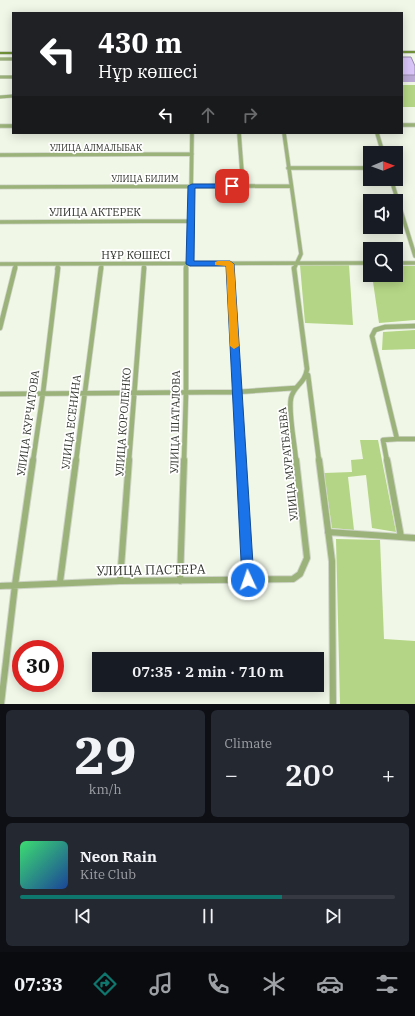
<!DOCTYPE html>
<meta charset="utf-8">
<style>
:root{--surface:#171b24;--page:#242831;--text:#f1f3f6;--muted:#9ea1a6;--line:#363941;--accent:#0f766e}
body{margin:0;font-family:"IBM Plex Serif",serif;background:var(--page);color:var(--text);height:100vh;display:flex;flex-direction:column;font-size:15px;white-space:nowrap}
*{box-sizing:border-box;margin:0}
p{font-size:13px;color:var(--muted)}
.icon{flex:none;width:22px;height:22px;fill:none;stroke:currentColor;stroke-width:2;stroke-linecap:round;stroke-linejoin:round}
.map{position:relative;height:704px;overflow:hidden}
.details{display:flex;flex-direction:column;gap:6px;padding:6px;background:#0d0f14;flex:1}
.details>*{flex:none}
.hud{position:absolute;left:12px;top:12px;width:391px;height:122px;border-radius:0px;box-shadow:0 2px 10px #0003;background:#202124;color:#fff;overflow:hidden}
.needle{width:26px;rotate:89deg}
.tools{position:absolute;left:363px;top:146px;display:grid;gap:8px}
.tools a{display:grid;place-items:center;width:40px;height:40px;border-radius:0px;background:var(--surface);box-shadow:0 2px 10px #0003;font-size:20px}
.speed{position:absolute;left:12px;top:640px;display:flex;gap:8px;font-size:20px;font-weight:700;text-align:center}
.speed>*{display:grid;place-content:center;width:52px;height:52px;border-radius:50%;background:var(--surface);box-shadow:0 2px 10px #0003;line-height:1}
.speed .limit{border:6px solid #d22;background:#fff;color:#111}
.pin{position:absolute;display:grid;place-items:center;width:34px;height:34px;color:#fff;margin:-17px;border-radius:8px;box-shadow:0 2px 6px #0006}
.me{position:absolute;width:44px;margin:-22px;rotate:357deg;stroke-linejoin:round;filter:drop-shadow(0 0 3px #0008)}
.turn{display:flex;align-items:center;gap:14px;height:84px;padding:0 20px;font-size:18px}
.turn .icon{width:52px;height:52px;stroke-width:2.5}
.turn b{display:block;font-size:28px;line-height:34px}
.lanes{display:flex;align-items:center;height:38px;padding:0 20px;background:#0003;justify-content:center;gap:20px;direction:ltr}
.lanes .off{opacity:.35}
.big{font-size:30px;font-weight:600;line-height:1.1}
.details .card{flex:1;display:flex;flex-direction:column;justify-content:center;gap:6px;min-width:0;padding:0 14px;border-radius:6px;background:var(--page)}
.details .dial{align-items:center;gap:0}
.dial b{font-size:52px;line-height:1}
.song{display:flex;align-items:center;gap:12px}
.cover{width:48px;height:48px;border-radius:6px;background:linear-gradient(135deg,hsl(140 70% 55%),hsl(220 70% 35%))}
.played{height:4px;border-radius:2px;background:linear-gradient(90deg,var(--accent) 70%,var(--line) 70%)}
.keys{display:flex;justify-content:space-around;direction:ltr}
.heat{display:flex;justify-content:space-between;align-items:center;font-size:22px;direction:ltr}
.details .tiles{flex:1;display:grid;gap:6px;grid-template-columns:1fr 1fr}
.card:last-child{grid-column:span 2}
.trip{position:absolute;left:92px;top:652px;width:232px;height:40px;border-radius:0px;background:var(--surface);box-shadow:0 2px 10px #0003;font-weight:600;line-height:40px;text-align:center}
.tabs{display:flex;height:64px;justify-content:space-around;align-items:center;background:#090b0e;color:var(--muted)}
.tabs .icon{width:28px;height:28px}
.tabs .selected{color:var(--accent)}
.tabs b{font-size:18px;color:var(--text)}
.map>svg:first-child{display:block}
</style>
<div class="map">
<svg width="415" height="704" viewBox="0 0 415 704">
<rect width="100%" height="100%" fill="#f0f7e7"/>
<path fill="#b4d585" d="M402,85H415V107H402Z
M300,265H349L353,325L305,323Z
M396,266H415V320L379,323L372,275H396Z
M415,330V349L382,350L383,332Z
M360,440H378L396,532L372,528L366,475L348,477L354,530L332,528L324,473L352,472L351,460L363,459Z
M336,539L380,540L384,639L415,641V704H340Z"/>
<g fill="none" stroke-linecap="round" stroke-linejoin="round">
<g stroke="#ced4c6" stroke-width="4">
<path id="street-far3" d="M0,59H13
M0,77H13
M0,97L13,96"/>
</g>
<g stroke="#ced4c6" stroke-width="5">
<path id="street-far2" d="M402,125H415
M0,126H13
M239,133L243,186
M284,133L301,254L294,269
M377,133L383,153
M0,155L192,154
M288,168H370
M391,179L415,256
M0,187L291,186
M0,222L191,221
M396,263H415
M0,264L370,263
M186,264V269
M190,264L192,133
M230,264V269
M15,269L16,264
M57,269L58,264
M101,269L102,264
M144,269V264"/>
</g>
<g stroke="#ced4c6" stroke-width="6">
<path id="street-far1" d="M230,268L241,461
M294,268L307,369C305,384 294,385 291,398C288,412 295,445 296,461
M0,328L15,268
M308,375L319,461
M0,394L237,392L295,388
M397,439H415
M33,461L43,393L58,268
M76,461L101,268
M129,461L144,268
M184,461L186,393V268
M387,461L383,440L397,439L372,336L375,330L385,327L415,326"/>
</g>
<g stroke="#ced4c6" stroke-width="8">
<path id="street" d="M241,460L248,580
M319,460L332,561L333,704
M387,460L401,537
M328,532L415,538
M120,581L129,460
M180,581L184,460
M60,582L76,460
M0,586L120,581L293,579L300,574L307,558L296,460
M1,704L15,585L33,460"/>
</g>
<g stroke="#ced4c6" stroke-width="2">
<path id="secondary" d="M402,51H415V53H402Z
M0,52H13V54H0Z"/>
</g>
<use href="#street-far3" stroke="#9bb27a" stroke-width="3"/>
<use href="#street-far2" stroke="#9bb27a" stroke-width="3.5"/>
<use href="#street-far1" stroke="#9bb27a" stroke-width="4.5"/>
<use href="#street" stroke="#9bb27a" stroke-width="6"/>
<use href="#secondary" fill="#709138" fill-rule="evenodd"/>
</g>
<path fill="#bba9d5" d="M402,57L415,66V82H402Z"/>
<path fill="#d9c5f8" stroke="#988aae" d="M402,57H411L415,66V75H402Z"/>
<path fill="#1a73e8" stroke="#114b97" d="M232,184L235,185V188H195L194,261H230L234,264L254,580L252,584L248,586L244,584L242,580L226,266H190L186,264L188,186L192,184Z"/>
<path fill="#f59e0b" d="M218,261H230L234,264L239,346L234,349L230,346L226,266L215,265V262Z"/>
<g text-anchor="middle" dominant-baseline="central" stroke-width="3.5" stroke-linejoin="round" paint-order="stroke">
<g font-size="9" fill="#31342d" stroke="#fff">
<text x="96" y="147">УЛИЦА АЛМАЛЫБАК</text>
<text x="145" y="178">УЛИЦА БИЛИМ</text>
</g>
<g font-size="11" fill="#31342d" stroke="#fff">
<text x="95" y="212">УЛИЦА АКТЕРЕК</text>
<text x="136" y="255">НҰР КӨШЕСІ</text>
<text transform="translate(71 422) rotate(-83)">УЛИЦА ЕСЕНИНА</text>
<text transform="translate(123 422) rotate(-86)">УЛИЦА КОРОЛЕНКО</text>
<text transform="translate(175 422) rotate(-89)">УЛИЦА ШАТАЛОВА</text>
<text transform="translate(28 423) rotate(-82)">УЛИЦА КУРЧАТОВА</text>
<text transform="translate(288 464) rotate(-96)">УЛИЦА МУРАТБАЕВА</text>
</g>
<g font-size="13" fill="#31342d" stroke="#fff">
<text transform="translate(151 570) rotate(-1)">УЛИЦА ПАСТЕРА</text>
</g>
</g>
</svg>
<div class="tools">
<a><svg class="needle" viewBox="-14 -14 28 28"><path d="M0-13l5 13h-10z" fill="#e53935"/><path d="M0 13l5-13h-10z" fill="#9ea1a6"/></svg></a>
<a><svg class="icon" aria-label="sound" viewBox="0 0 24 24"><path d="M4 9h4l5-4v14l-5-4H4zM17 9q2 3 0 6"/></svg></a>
<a><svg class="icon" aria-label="search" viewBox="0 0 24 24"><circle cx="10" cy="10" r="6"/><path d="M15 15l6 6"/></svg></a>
</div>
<div class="speed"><div class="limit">30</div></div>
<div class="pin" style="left:232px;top:186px;background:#d93025"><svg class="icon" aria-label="arrive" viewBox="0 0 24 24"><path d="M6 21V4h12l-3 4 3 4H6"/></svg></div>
<svg class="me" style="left:248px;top:580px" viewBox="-20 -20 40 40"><circle r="17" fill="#1a73e8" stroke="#fff" stroke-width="3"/><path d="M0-11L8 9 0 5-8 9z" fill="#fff"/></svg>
<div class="trip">07:35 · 2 min · 710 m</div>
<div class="hud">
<div class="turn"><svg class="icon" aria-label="left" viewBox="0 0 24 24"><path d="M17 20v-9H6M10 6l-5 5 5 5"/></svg><div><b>430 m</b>Нұр көшесі</div></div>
<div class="lanes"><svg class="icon" aria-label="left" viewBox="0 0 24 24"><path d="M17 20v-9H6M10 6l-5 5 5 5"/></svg><svg class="icon off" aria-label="ahead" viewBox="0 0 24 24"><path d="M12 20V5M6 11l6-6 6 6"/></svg><svg class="icon off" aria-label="right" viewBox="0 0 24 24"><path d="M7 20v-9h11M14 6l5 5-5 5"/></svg></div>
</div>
</div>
<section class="details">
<div class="tiles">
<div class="card dial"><b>29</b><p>km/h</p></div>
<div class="card"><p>Climate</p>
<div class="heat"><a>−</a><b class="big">20°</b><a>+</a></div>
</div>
<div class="card">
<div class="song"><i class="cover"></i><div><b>Neon Rain</b><p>Kite Club</p></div></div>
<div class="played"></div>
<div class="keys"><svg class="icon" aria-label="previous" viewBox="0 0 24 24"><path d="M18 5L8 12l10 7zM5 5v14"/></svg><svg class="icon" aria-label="pause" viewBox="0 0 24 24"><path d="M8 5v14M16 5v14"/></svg><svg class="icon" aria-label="next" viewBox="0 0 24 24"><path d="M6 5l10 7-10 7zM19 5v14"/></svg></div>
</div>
</div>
</section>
<nav class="tabs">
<b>07:33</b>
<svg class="icon selected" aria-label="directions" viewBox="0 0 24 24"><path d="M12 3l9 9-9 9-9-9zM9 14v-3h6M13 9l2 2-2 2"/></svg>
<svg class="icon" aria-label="music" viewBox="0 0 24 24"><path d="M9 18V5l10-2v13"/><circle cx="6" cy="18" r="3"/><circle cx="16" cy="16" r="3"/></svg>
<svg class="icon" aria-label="phone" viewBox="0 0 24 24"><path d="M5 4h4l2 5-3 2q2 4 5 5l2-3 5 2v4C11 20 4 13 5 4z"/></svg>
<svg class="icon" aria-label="climate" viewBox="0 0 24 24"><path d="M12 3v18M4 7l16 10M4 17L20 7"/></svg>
<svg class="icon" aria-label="car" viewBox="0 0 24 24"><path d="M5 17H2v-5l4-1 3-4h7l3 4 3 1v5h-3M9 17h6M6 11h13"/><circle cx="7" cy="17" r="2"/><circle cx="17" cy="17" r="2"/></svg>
<svg class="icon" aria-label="filters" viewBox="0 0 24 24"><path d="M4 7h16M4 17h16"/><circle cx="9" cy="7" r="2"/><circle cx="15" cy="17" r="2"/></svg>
</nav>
